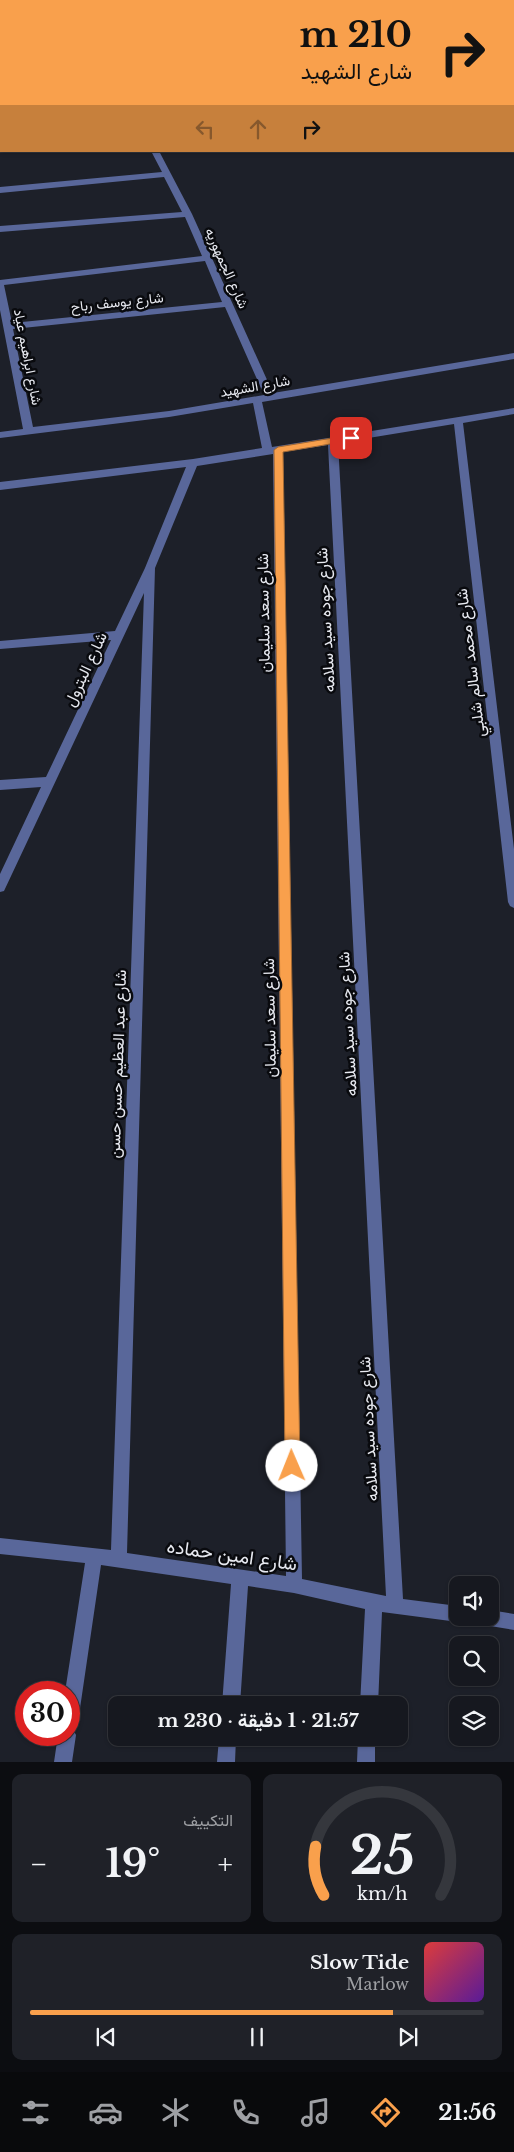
<!DOCTYPE html>
<html lang="ar">
<meta charset="utf-8">
<style>
:root{--surface:#16181f;--page:#1f2128;--text:#f1f3f6;--muted:#9ea0a4;--line:#35373d;--accent:#f9a04c}
body{margin:0;font-family:"Libre Baskerville",Vazirmatn,serif;background:var(--page);color:var(--text);direction:rtl;height:100vh;display:flex;flex-direction:column;font-size:19px;white-space:nowrap}
*{box-sizing:border-box;margin:0}
p{font-size:16px;color:var(--muted)}
.icon{flex:none;width:28px;height:28px;fill:none;stroke:currentColor;stroke-width:2;stroke-linecap:round;stroke-linejoin:round}
.map{position:relative;height:1762px;overflow:hidden;direction:ltr}
.panel{display:flex;flex-direction:column;gap:12px;padding:12px;background:#0c0d11;flex:1}
.panel>*{flex:none}
.banner{position:absolute;left:0px;top:0px;width:515px;height:152px;box-shadow:0 1px 4px #0004,0 0 0 1px var(--line);direction:rtl;background:#f9a04c;color:#111;overflow:hidden}
.fabs{position:absolute;left:449px;top:1576px;display:grid;gap:10px}
.fabs a{display:grid;place-items:center;width:50px;height:50px;border-radius:10px;background:var(--surface);box-shadow:0 1px 4px #0004,0 0 0 1px var(--line);font-size:25px}
.speed{position:absolute;left:15px;top:1681px;display:flex;gap:10px;font-size:25px;font-weight:700;text-align:center}
.speed>*{display:grid;place-content:center;width:65px;height:65px;border-radius:50%;background:var(--surface);box-shadow:0 1px 4px #0004,0 0 0 1px var(--line);line-height:1}
.speed .limit{border:8px solid #d22;background:#fff;color:#111}
.pin{position:absolute;display:grid;place-items:center;width:42px;height:42px;color:#fff;margin:-21px;border-radius:10px;box-shadow:0 2px 8px #0006}
.me{position:absolute;width:55px;margin:-28px;rotate:359deg;stroke-linejoin:round;filter:drop-shadow(0 0 4px #0008)}
.turn{display:flex;align-items:center;gap:18px;height:105px;padding:0 20px;font-size:22px}
.turn .icon{width:65px;height:65px;stroke-width:2.5}
.turn b{display:block;font-size:35px;line-height:42px}
.lanes{display:flex;align-items:center;height:48px;padding:0 20px;background:#0003;justify-content:center;gap:25px;direction:ltr}
.lanes .off{opacity:.35}
.big{font-size:38px;font-weight:700;line-height:1.1}
.panel .widget{flex:1;display:flex;flex-direction:column;justify-content:center;gap:8px;min-width:0;padding:0 18px;border-radius:10px;background:var(--page)}
.panel .dial{align-items:center;gap:0}
.dial svg{height:130px;overflow:visible;fill:none;stroke:var(--line);stroke-width:7;stroke-linecap:round;text-anchor:middle}
.dial text{fill:var(--text);stroke:none}
.song{display:flex;align-items:center;gap:15px}
.cover{width:60px;height:60px;border-radius:8px;background:linear-gradient(135deg,hsl(0 70% 55%),hsl(270 70% 35%))}
.played{height:5px;border-radius:2px;background:linear-gradient(90deg,var(--accent) 80%,var(--line) 80%)}
.keys{display:flex;justify-content:space-around;direction:ltr}
.heat{display:flex;justify-content:space-between;align-items:center;font-size:28px;direction:ltr}
.panel .tiles{flex:1;display:grid;gap:12px;grid-template-columns:1fr 1fr}
.widget:last-child{grid-column:span 2}
.trip{position:absolute;left:108px;top:1696px;width:300px;height:50px;border-radius:10px;background:var(--surface);box-shadow:0 1px 4px #0004,0 0 0 1px var(--line);font-weight:700;line-height:50px;text-align:center;direction:rtl}
.menu{display:flex;height:80px;justify-content:space-around;align-items:center;background:#090a0c;color:var(--muted)}
.menu .icon{width:35px;height:35px}
.menu .selected{color:var(--accent)}
.menu b{font-size:22px;color:var(--text)}
.map>svg:first-child{display:block}
</style>
<div class="map">
<svg width="514" height="1762" viewBox="0 0 514 1762">
<rect width="100%" height="100%" fill="#1d2029"/>
<g fill="none" stroke-linecap="round" stroke-linejoin="round">
<path fill="#59679a" fill-rule="evenodd" d="M71,0H79V1H71Z
M0,33H1V37H0Z
M0,109H1V113H0Z
M151,151H159L192,214L273,393L514,353V359L262,402L272,447L514,408V414L463,423L514,849V908L510,906L508,902L454,424L338,443L403,1599L458,1606V1618H465L458,1622L382,1612L378,1705H360L365,1609L294,1593L248,1586L240,1705H222L231,1584L101,1565L78,1722L73,1729L76,1735L72,1762H54L58,1735H69V1692H65L85,1563L0,1554V1538L111,1550L144,593L4,891L0,892V874L41,787L0,790V780L46,777L111,640L0,649V641L115,631L145,568L186,467L0,490V482L193,459L262,448L253,403L169,417L0,438V432L23,429L0,310V280L202,256L185,217L0,232V226L182,212L164,177L0,193V187L162,172ZM205,261L222,302L12,323L4,285ZM225,307L264,395L169,411L33,427L13,329ZM328,445L386,1596L302,1579L283,452ZM273,454L286,1576L127,1553L155,568L197,466Z
M490,1610L514,1614V1630L478,1624L476,1618H490Z
M219,1738H236L235,1762H217Z
M358,1738H375V1762H357Z"/>
</g>
<path fill="#f9a04c" stroke="#a26831" d="M351,435L355,438L354,440L283,452L300,1466L297,1471L292,1473L287,1471L285,1466L274,450L278,447Z"/>
<g text-anchor="middle" dominant-baseline="central" stroke-width="5" stroke-linejoin="round" paint-order="stroke">
<g font-size="14" fill="#e7e9f0" stroke="#090a0e">
<text transform="translate(227 268) rotate(66)">شارع الجمهوريه</text>
<text transform="translate(117 302) rotate(-6)">شارع يوسف رباح</text>
<text transform="translate(28 357) rotate(79)">شارع ابراهيم عياد</text>
<text transform="translate(255 386) rotate(-10)">شارع الشهيد</text>
</g>
<g font-size="16" fill="#e7e9f0" stroke="#090a0e">
<text transform="translate(263 613) rotate(-91)">شارع سعد سليمان</text>
<text transform="translate(325 620) rotate(-93)">شارع جوده سيد سلامه</text>
<text transform="translate(470 663) rotate(-97)">شارع محمد سالم شلبي</text>
<text transform="translate(85 669) rotate(-65)">شارع البترول</text>
<text transform="translate(269 1018) rotate(-91)">شارع سعد سليمان</text>
<text transform="translate(347 1024) rotate(-93)">شارع جوده سيد سلامه</text>
<text transform="translate(117 1064) rotate(-88)">شارع عبد العظيم حسن حسن</text>
<text transform="translate(368 1429) rotate(-93)">شارع جوده سيد سلامه</text>
</g>
<g font-size="19" fill="#e7e9f0" stroke="#090a0e">
<text transform="translate(232 1555) rotate(8)">شارع امين حماده</text>
</g>
</g>
</svg>
<div class="fabs">
<a><svg class="icon" aria-label="sound" viewBox="0 0 24 24"><path d="M4 9h4l5-4v14l-5-4H4zM17 9q2 3 0 6"/></svg></a>
<a><svg class="icon" aria-label="search" viewBox="0 0 24 24"><circle cx="10" cy="10" r="6"/><path d="M15 15l6 6"/></svg></a>
<a><svg class="icon" aria-label="layers" viewBox="0 0 24 24"><path d="M12 4l9 5-9 5-9-5zM3 14l9 5 9-5"/></svg></a>
</div>
<div class="speed"><div class="limit">30</div></div>
<div class="pin" style="left:351px;top:438px;background:#d93025"><svg class="icon" aria-label="arrive" viewBox="0 0 24 24"><path d="M6 21V4h12l-3 4 3 4H6"/></svg></div>
<svg class="me" style="left:292px;top:1466px" viewBox="-20 -20 40 40"><circle r="19" fill="#fff"/><path d="M0-13L10 11 0 6-10 11z" fill="#f9a04c"/></svg>
<div class="trip">21:57 · 1 دقيقة · 230 m</div>
<div class="banner">
<div class="turn"><svg class="icon" aria-label="right" viewBox="0 0 24 24"><path d="M7 20v-9h11M14 6l5 5-5 5"/></svg><div><b>210 m</b>شارع الشهيد</div></div>
<div class="lanes"><svg class="icon off" aria-label="left" viewBox="0 0 24 24"><path d="M17 20v-9H6M10 6l-5 5 5 5"/></svg><svg class="icon off" aria-label="ahead" viewBox="0 0 24 24"><path d="M12 20V5M6 11l6-6 6 6"/></svg><svg class="icon" aria-label="right" viewBox="0 0 24 24"><path d="M7 20v-9h11M14 6l5 5-5 5"/></svg></div>
</div>
</div>
<section class="panel">
<div class="tiles">
<div class="widget dial"><svg viewBox="0 0 100 80">
<path d="M14 69A42 42 0 1 1 86 69"/>
<path d="M14 69A42 42 0 0 1 9 39" stroke="#f9a04c"/>
<text x="50" y="56" font-size="32" font-weight="700">25</text>
<text x="50" y="72" font-size="11">km/h</text>
</svg></div>
<div class="widget"><p>التكييف</p>
<div class="heat"><a>−</a><b class="big">19°</b><a>+</a></div>
</div>
<div class="widget">
<div class="song"><i class="cover"></i><div><b>Slow Tide</b><p>Marlow</p></div></div>
<div class="played"></div>
<div class="keys"><svg class="icon" aria-label="previous" viewBox="0 0 24 24"><path d="M18 5L8 12l10 7zM5 5v14"/></svg><svg class="icon" aria-label="pause" viewBox="0 0 24 24"><path d="M8 5v14M16 5v14"/></svg><svg class="icon" aria-label="next" viewBox="0 0 24 24"><path d="M6 5l10 7-10 7zM19 5v14"/></svg></div>
</div>
</div>
</section>
<nav class="menu">
<b>21:56</b>
<svg class="icon selected" aria-label="directions" viewBox="0 0 24 24"><path d="M12 3l9 9-9 9-9-9zM9 14v-3h6M13 9l2 2-2 2"/></svg>
<svg class="icon" aria-label="music" viewBox="0 0 24 24"><path d="M9 18V5l10-2v13"/><circle cx="6" cy="18" r="3"/><circle cx="16" cy="16" r="3"/></svg>
<svg class="icon" aria-label="phone" viewBox="0 0 24 24"><path d="M5 4h4l2 5-3 2q2 4 5 5l2-3 5 2v4C11 20 4 13 5 4z"/></svg>
<svg class="icon" aria-label="climate" viewBox="0 0 24 24"><path d="M12 3v18M4 7l16 10M4 17L20 7"/></svg>
<svg class="icon" aria-label="car" viewBox="0 0 24 24"><path d="M5 17H2v-5l4-1 3-4h7l3 4 3 1v5h-3M9 17h6M6 11h13"/><circle cx="7" cy="17" r="2"/><circle cx="17" cy="17" r="2"/></svg>
<svg class="icon" aria-label="filters" viewBox="0 0 24 24"><path d="M4 7h16M4 17h16"/><circle cx="9" cy="7" r="2"/><circle cx="15" cy="17" r="2"/></svg>
</nav>
